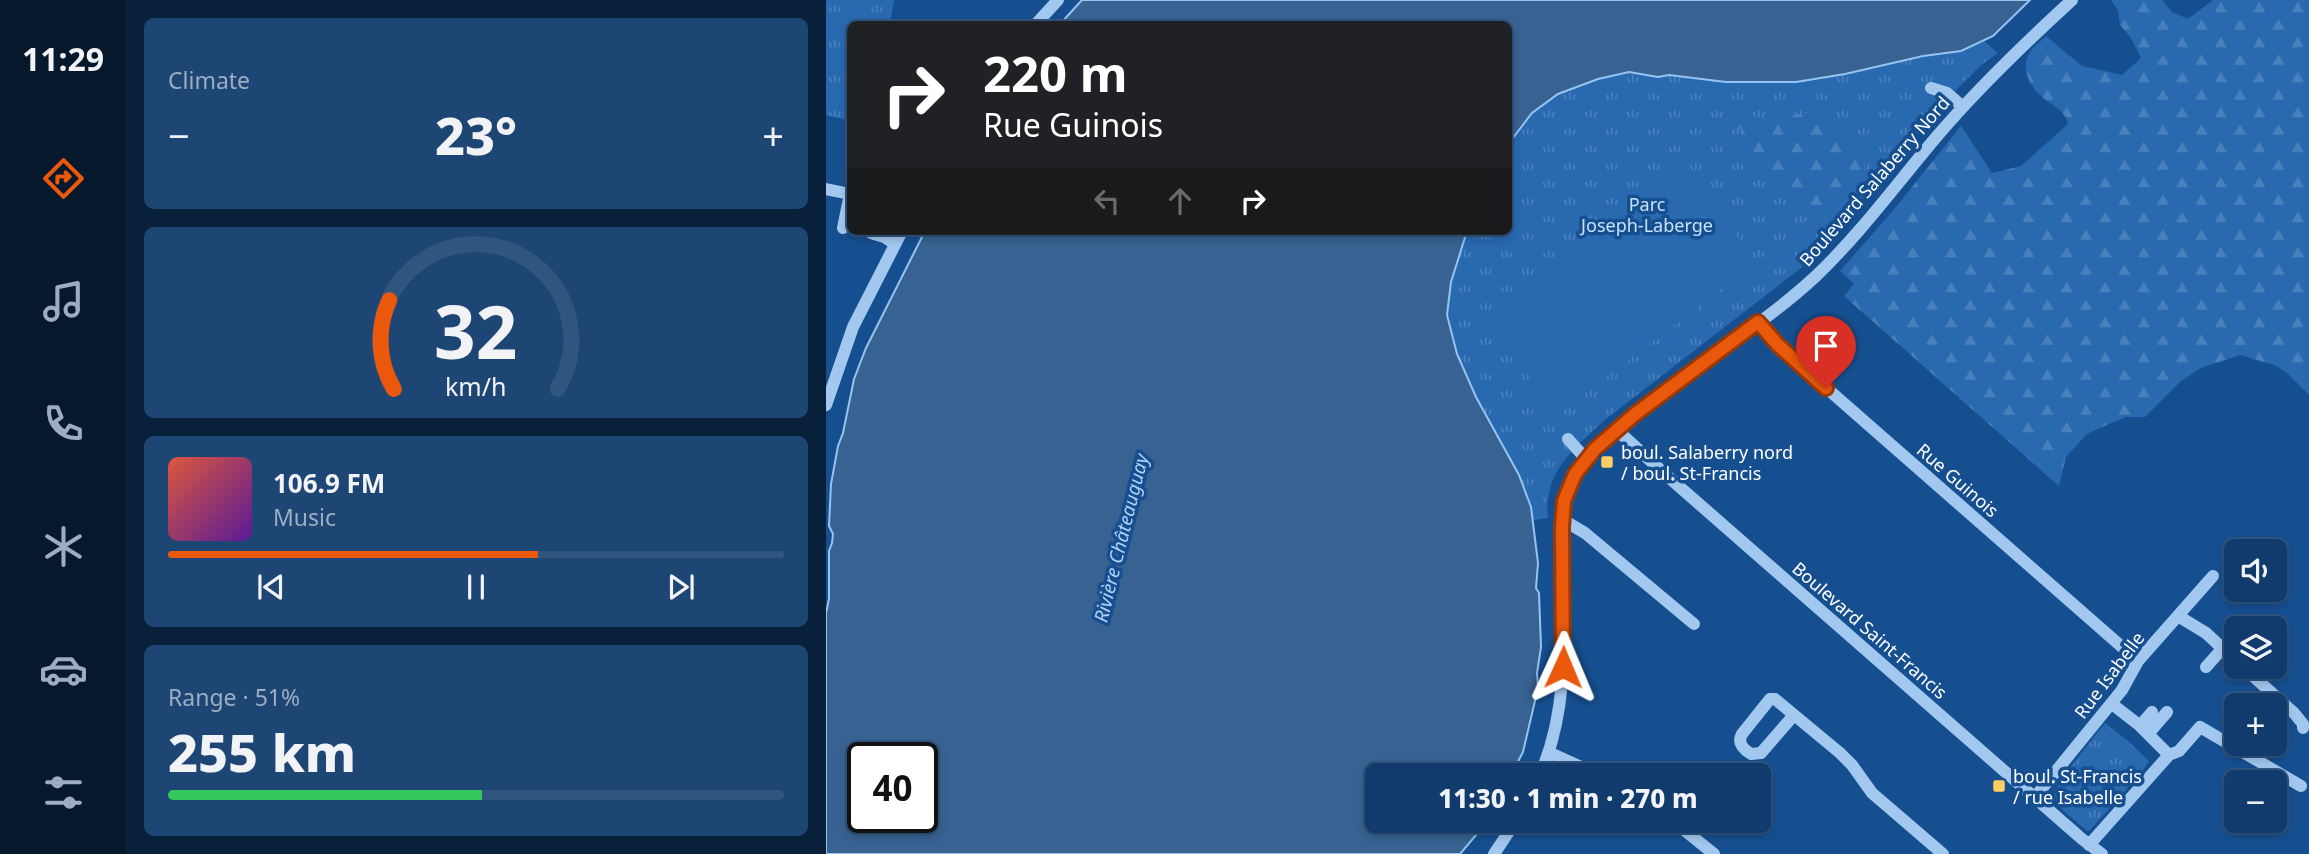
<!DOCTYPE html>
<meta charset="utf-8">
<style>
:root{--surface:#103b6c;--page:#1e4674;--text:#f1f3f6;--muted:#9cadc2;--line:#30557f;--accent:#ea580c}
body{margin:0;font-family:"Noto Sans",sans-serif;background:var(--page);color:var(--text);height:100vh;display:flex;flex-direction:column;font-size:26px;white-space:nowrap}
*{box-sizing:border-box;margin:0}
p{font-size:23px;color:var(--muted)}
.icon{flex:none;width:38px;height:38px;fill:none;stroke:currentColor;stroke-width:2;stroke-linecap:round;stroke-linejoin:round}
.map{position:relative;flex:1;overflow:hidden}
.side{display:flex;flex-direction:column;gap:18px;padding:18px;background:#09203b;width:700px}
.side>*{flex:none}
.guide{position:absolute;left:21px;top:21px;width:665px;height:214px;border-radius:10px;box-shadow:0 4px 10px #0003,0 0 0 2px var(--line);background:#202124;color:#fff;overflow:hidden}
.tools{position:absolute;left:1398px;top:539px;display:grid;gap:14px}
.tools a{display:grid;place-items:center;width:63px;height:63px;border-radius:10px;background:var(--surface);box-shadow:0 4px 10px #0003,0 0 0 2px var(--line);font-size:35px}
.speed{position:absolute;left:21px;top:742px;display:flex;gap:14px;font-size:35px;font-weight:700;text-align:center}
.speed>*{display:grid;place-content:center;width:91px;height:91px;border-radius:50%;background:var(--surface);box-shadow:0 4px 10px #0003,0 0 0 2px var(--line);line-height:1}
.speed .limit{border:4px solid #111;border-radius:10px;background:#fff;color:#111}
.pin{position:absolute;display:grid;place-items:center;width:60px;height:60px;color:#fff;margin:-72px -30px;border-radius:50% 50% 50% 0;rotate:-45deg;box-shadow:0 0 7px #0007}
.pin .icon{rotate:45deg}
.me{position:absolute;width:77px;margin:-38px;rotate:1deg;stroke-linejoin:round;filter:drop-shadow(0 0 5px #0008)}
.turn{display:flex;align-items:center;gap:24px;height:147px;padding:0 21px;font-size:32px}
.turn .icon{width:91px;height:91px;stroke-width:2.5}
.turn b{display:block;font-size:49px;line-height:60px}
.lanes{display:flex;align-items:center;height:66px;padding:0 21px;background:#0003;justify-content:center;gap:35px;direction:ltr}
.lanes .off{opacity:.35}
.big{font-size:52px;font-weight:800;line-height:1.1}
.side .card{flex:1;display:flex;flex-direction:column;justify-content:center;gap:10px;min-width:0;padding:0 24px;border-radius:10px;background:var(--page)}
.side .dial{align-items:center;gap:0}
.dial svg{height:182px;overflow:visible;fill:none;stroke:var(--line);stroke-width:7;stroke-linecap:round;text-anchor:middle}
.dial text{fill:var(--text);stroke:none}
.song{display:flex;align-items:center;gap:21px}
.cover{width:84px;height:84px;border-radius:10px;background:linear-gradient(135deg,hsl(10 70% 55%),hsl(270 70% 35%))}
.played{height:7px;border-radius:4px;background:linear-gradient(90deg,var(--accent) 60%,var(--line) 60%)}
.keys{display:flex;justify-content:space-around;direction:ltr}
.heat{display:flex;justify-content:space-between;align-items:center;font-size:38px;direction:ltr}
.charge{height:10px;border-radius:5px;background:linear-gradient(90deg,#34c759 51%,var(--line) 0)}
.trip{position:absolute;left:539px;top:763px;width:406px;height:70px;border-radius:10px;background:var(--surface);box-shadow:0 4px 10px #0003,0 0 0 2px var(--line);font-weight:800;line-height:70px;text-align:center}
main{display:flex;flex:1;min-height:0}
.tab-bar{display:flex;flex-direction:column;width:126px;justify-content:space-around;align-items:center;background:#06182b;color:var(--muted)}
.tab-bar .icon{width:49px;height:49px}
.tab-bar .current{color:var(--accent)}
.tab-bar b{font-size:32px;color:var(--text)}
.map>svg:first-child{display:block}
</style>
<main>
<nav class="tab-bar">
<b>11:29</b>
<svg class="icon current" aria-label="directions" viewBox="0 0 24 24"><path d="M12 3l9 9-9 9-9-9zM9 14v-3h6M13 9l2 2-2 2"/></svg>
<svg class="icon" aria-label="music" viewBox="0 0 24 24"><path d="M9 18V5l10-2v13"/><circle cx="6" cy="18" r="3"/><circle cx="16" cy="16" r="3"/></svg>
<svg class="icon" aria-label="phone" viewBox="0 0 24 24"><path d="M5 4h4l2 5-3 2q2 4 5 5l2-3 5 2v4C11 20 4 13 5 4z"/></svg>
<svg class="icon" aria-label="climate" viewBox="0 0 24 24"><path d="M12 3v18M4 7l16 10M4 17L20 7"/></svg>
<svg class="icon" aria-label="car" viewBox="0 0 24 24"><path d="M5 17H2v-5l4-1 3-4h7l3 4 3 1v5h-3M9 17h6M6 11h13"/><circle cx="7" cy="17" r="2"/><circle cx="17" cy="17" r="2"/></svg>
<svg class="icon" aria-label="filters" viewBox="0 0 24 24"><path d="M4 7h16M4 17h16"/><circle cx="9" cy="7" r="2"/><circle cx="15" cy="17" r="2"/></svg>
</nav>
<section class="side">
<div class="card"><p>Climate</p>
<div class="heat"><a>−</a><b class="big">23°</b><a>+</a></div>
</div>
<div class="card dial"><svg viewBox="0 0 100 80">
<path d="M14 69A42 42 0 1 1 86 69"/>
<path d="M14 69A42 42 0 0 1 12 30" stroke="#ea580c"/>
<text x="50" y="56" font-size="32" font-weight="700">32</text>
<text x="50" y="72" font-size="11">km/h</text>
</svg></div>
<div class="card">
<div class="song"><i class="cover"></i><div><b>106.9 FM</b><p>Music</p></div></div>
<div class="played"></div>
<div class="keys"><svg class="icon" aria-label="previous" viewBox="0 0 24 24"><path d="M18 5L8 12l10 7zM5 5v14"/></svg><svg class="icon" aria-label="pause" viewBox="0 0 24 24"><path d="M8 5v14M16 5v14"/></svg><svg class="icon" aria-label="next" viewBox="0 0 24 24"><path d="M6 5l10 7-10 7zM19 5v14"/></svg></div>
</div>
<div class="card"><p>Range · 51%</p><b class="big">255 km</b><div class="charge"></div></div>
</section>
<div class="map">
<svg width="1483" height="854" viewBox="0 0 1483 854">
<defs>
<pattern id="grass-tufts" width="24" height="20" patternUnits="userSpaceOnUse" patternTransform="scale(1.75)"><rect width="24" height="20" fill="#2869af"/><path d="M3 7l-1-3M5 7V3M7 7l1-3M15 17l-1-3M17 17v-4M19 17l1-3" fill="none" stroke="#4880bb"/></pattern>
<pattern id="forest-firs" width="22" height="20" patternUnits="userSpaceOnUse" patternTransform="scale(1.75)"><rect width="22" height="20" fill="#2869af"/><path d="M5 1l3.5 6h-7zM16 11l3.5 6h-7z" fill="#4880bb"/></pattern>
</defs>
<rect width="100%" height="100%" fill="#164f90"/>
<path fill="url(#grass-tufts)" d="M0,0H68L64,24H24V121L0,115Z
M1158,41L1172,53L1155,65L1118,102L984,261L780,419C749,448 717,471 722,518L708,520L693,475L658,414L631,354L621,315L625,282L641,231H682L683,143L706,113L732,94L772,79L803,72L832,77L842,75L899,82H970L1019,74L1097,56L1135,51Z
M1279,723L1303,742L1323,761L1315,773L1264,830L1261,831L1232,806L1228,794L1235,779Z"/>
<path fill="url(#forest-firs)" d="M1285,0H1336L1346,12L1362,19L1387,0H1483V395L1460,372L1448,365L1414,355L1375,368L1355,381L1319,417H1299L1261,434L1240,457L1233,486L1018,296L1028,284L1014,271L1070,207L1135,126L1166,173L1195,166L1242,124C1238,108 1227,107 1216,97C1203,86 1194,67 1204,52C1208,46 1215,41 1220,36L1256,66L1296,75L1315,58L1305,38L1294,25L1292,11Z
M980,113C996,116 1006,122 1017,133C1024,139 1034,149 1037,158C1045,184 1018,215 991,208C978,204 958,184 949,174C936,159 919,142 911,123L914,118L946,119Z"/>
<path fill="#2869af" d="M859,168L931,262L732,414L660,320Z"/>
<path fill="#386291" stroke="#95c4f3" stroke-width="2" fill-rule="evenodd" d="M256,0H1204L1167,36L1135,51L1097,56L1019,74L970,82H900L843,75L832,77L803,72L772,79L732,94L706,113L683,143L682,24H234Z
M99,231H641L625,282L621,315L631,354L650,397L693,475L705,507L712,563L710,588L713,593L715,647L711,673L712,688L697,752L685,775H551V821H662L634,854H0V613L3,599V551L6,543L7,534L3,526L5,484L12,446L17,433L28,379L40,348ZM37,758H96V817H37Z"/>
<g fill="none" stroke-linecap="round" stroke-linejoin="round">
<path stroke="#a3c8f0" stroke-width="12" d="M210,24L232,0
M1105,88L1121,93L1137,107
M0,189L24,194
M17,228L24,194
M45,233L58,237L69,244
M931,322L973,364L1312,661
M0,405L27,327L76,231
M791,430L840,475L1256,839L1276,854
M742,439L760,459
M737,520L759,533L868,624
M1352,616L1380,633L1410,661
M1380,667L1397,648
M1417,667L1468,713L1477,724V728
M968,715L935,753L925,754C917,749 911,743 916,734L944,699H949L1014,753L1026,765L1046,793L1117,854
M1314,726L1326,712
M1322,734L1341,712
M724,753L773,775
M1343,755L1353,751L1374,727L1475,786
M714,775C742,710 738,646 736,577C736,546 732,512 745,483C763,441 816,409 852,382C898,347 948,315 990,276C1035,233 1072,182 1112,135C1153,87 1199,43 1246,0
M1209,797L1296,690L1312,661L1387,576
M847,821L888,854
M1263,845L1343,755L1313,725L1286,704
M668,854L690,821"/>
</g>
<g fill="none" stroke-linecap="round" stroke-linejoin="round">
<g stroke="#983908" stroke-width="18">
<path id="route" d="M737,667L736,527L738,501L749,474L769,449L808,415L932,322L952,345L1000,388"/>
</g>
<use href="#route" stroke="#ea580c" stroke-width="12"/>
</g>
<g fill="#ffcd62" stroke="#164f90" stroke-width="2.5">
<rect x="774" y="455" width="14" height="14" rx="3.5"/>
<rect x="1166" y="779" width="14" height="14" rx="3.5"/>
</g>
<g text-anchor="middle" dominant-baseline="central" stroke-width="7" stroke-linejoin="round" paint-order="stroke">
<g font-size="18" fill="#fff" stroke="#164f90">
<text transform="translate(1048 181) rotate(-49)">Boulevard Salaberry Nord</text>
<text transform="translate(1132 480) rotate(41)">Rue Guinois</text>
<text transform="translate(1044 630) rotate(41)">Boulevard Saint-Francis</text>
<text transform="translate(1283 675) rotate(-53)">Rue Isabelle</text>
</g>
<g font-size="18" fill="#c9e2fc" stroke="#164f90">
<text x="821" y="204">Parc<tspan x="821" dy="21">Joseph-Laberge</tspan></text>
</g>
<g font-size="18" fill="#fff" stroke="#164f90" text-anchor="start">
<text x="795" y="452">boul. Salaberry nord<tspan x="795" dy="21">/ boul. St-Francis</tspan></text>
<text x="1187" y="776">boul. St-Francis<tspan x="1187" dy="21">/ rue Isabelle</tspan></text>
</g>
<g font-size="19" font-style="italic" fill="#afd2f7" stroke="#164f90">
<text transform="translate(295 538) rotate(-76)">Rivière Châteauguay</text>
</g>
</g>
</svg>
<div class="tools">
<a><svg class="icon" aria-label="sound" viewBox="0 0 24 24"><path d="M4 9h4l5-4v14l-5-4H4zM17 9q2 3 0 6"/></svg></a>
<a><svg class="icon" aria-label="layers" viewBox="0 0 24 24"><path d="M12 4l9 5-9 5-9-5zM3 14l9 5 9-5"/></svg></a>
<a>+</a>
<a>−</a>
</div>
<div class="speed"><div class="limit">40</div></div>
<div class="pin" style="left:1000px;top:388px;background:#d93025"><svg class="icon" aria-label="arrive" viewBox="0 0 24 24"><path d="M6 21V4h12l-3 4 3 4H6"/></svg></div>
<svg class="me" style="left:737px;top:667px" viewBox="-20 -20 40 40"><path d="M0-17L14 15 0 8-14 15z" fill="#ea580c" stroke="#fff" stroke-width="4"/></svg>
<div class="trip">11:30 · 1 min · 270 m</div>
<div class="guide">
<div class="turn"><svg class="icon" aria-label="right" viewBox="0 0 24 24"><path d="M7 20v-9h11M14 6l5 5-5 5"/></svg><div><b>220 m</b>Rue Guinois</div></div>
<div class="lanes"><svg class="icon off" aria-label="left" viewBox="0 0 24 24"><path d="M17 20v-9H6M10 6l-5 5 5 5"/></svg><svg class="icon off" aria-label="ahead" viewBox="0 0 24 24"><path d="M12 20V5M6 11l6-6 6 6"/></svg><svg class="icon" aria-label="right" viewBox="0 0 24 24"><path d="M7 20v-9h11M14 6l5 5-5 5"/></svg></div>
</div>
</div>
</main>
